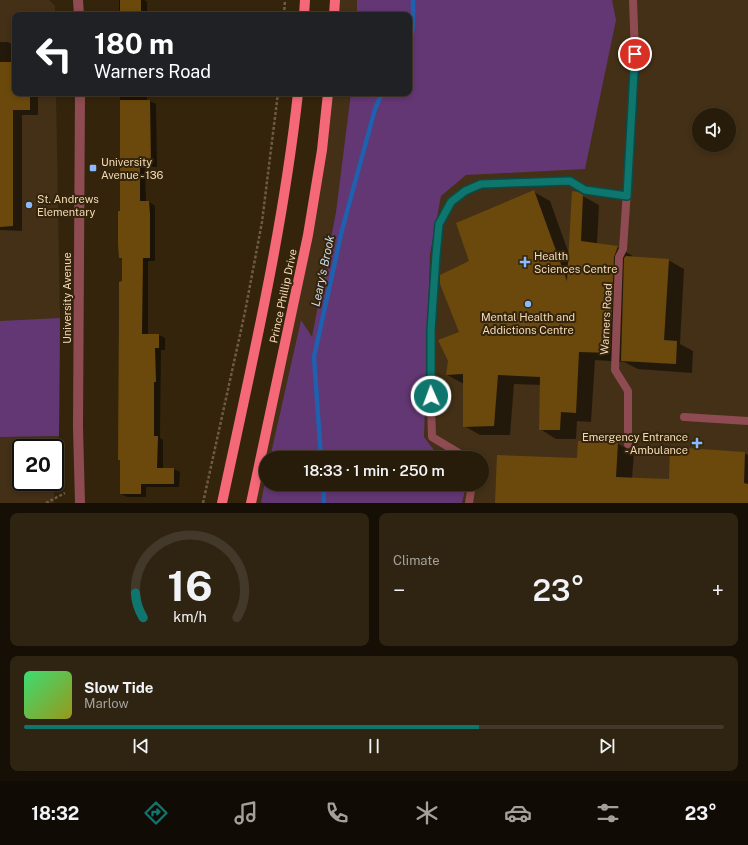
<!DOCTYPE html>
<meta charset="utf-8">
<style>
:root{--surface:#271b09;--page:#2f2412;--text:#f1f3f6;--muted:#a4a19c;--line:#43392a;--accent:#0f766e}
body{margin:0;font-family:"Public Sans",sans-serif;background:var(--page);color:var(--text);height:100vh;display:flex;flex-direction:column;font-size:15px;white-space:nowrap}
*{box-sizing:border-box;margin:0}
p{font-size:13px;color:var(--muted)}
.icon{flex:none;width:22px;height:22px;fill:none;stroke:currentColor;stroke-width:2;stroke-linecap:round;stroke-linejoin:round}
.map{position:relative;height:503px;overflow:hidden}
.sheet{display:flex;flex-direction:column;gap:10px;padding:10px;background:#150f05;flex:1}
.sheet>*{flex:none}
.guide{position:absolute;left:12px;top:12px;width:400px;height:84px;border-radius:8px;box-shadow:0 2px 6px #0003,0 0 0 1px var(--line);background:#202124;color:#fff;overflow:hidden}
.controls{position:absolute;left:692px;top:108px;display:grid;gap:8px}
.controls a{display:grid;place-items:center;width:44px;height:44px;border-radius:50%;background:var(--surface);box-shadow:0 2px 6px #0003,0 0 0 1px var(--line);font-size:20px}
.speed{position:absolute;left:12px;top:439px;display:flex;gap:8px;font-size:20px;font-weight:700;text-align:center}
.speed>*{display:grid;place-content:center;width:52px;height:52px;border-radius:50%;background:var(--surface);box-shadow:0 2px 6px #0003,0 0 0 1px var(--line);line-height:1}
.speed .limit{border:2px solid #111;border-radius:6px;background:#fff;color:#111}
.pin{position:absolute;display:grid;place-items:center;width:34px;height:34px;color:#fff;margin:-17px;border:2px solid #fff;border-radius:50%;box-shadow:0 1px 4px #0007}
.me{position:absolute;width:44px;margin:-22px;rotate:358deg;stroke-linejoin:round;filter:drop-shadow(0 0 3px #0008)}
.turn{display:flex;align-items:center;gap:14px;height:84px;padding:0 16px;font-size:18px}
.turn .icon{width:52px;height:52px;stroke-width:2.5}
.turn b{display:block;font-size:28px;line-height:34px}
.big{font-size:30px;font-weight:600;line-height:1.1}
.sheet .widget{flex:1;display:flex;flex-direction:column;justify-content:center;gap:6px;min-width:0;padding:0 14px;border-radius:8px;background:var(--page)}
.sheet .dial{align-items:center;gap:0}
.dial svg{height:104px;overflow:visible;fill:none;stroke:var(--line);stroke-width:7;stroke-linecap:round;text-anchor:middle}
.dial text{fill:var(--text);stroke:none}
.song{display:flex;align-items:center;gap:12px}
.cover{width:48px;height:48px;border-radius:6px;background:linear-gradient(135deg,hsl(140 70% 55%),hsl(60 70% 35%))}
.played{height:4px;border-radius:2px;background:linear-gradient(90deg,var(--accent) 65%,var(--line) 65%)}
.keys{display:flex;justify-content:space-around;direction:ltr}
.heat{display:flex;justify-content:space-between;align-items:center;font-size:22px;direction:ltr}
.sheet .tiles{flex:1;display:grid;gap:10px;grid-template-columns:1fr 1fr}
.widget:last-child{grid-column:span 2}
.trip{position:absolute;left:259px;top:451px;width:230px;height:40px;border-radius:20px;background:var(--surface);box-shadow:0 2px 6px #0003,0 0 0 1px var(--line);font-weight:600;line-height:40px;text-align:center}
.tab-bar{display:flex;height:64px;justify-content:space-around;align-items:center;background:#100b04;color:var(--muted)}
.tab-bar .icon{width:28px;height:28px}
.tab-bar .active{color:var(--accent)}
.tab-bar b{font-size:18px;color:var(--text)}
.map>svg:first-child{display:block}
</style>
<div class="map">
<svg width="748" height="503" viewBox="0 0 748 503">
<rect width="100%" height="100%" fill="#34240c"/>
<path fill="#433016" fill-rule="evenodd" d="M0,0H49L55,6V15H15V93H56L60,318L59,436L55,473V448H21V482H54V503H0Z
M335,0H748V503H251L297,288L327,93H409V15H333ZM699,115H729V145H699ZM266,458H482V484H266Z"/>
<path fill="#633773" d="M357,0H612L616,20L585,169L466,175L441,196L430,254L424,437L440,458H270L301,320L312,337L336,212L351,93H409V15H357Z
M60,318L59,436L0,437V321Z
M266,476V484H460L465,490L462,503H261Z"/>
<path fill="#0007" d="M119,0H144L147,2V15H119Z
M0,42H8L15,46V93H38V115H22V231L0,230Z
M120,93H147V101H150L156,104L157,167H145L146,202H149L155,206V261H148V335H159L165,338V350H161L160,438L163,440V469H174L180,472L179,487H146V497H127L121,494L123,282V259L120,257L121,212Z
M534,192L550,201L569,254L577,193L599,205L597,244L617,247L633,256V257L668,260L684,269L680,344L693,351L692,373L638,369L624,362L595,360L591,422L577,421L576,439H556L540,429L541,385L514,384L510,435H480L464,426V384L447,375L460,333L470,262Z
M617,443L634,453L632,478L670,480L744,453L748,455V503H496L578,459Z"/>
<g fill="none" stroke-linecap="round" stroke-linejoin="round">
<path stroke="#1f60af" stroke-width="4.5" d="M409,44L413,27V0
M321,458L314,357L342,230L375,109L382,93
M323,484L324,503"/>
</g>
<path fill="#6b490c" d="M120,0H141V15H120Z
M0,62H15V93H30V110H13V226L0,227Z
M120,100H150L151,164H140V201H149L150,214V258H143L142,334H159V348H155L156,382H154V436H158L157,468H174V484H141V494H120V460H118L119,313V282L122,281V258H119L118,244V211H120Z
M534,190L567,281L572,191L578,192L583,195L581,241L618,246L614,257L610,353L579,352L576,413L561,412L560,430H539L540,377L498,375L494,426L463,427V374L446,375L448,361L438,340L459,332L440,284V275L469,261L456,223Z
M626,256L669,259L664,340L677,341L676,364L621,361L624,258Z
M578,441L618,442L616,477L669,479L670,447L745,452L744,483L748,484V503H495L497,455L577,458Z"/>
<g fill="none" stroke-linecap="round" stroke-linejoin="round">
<path stroke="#6f5c40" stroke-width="2.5" stroke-dasharray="3 2" stroke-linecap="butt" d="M284,15L285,0
M46,503L65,493
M203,503L245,312L262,222L278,93"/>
<path stroke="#8e4b51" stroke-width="8" d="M684,417L748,421
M628,444V391L615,370L619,257L623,249L629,161L635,54L633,0
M467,458L432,437L430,369L431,330L436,255L439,224L451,201L465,191L481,184L570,181L585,190L627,196
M469,503L472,484"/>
<path stroke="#8e4b51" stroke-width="10" d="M78,0L79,15
M80,93L78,427L80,503"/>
<path stroke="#f46878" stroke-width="10" d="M304,15L305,0
M334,15L335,0
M222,503C251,367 283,231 298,93
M251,503L308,235L322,150L328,93"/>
</g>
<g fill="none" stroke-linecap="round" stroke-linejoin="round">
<g stroke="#0a4d48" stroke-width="10">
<path id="route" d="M431,396V330L436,255L439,224L451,202L465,191L481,184L570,181L585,190L627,196L635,54"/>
</g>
<use href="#route" stroke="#0f766e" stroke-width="7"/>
</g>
<g fill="#89bafc" stroke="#34240c" stroke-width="1.5">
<rect x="89" y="164" width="8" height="8" rx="2"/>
<circle cx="29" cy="205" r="4"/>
<path d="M523 256h4v4h4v4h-4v4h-4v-4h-4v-4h4z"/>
<circle cx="528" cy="304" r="4"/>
<path d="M695 437h4v4h4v4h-4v4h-4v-4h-4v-4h4z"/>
</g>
<g text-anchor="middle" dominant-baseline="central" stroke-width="4" stroke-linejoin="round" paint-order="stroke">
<g font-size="11" fill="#f4dbb7" stroke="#34240c" text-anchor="start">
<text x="101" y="162">University<tspan x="101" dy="13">Avenue - 136</tspan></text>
<text x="37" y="199">St. Andrews<tspan x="37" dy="13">Elementary</tspan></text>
<text x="534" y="256">Health<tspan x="534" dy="13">Sciences Centre</tspan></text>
<text x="528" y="317" text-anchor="middle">Mental Health and<tspan x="528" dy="13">Addictions Centre</tspan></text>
<text x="688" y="437" text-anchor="end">Emergency Entrance<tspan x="688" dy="13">- Ambulance</tspan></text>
</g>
<g font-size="11" fill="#f4dbb7" stroke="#34240c">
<text transform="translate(283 296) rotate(-78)">Prince Phillip Drive</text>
<text transform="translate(67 298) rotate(-90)">University Avenue</text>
<text transform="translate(606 319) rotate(-87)">Warners Road</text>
</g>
<g font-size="12" font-style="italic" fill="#cadaef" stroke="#34240c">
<text transform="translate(323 271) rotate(-78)">Leary's Brook</text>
</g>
</g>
</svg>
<div class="controls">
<a><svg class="icon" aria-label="sound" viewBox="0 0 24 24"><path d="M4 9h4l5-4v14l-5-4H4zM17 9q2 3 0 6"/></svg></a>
</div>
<div class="speed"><div class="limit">20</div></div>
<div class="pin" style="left:635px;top:54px;background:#d93025"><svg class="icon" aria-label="arrive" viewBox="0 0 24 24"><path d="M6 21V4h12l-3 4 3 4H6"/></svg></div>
<svg class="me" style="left:431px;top:396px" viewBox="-20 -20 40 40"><circle r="17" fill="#0f766e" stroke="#fff" stroke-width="3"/><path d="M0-11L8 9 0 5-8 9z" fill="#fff"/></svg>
<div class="trip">18:33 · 1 min · 250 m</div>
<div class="guide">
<div class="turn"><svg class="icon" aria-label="left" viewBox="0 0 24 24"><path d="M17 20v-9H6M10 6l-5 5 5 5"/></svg><div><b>180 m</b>Warners Road</div></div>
</div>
</div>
<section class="sheet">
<div class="tiles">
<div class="widget dial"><svg viewBox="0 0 100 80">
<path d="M14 69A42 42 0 1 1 86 69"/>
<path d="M14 69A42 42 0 0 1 8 50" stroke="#0f766e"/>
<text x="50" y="56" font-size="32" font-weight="700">16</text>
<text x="50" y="72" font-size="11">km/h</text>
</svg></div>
<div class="widget"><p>Climate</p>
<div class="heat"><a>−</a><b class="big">23°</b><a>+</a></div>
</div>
<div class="widget">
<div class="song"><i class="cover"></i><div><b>Slow Tide</b><p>Marlow</p></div></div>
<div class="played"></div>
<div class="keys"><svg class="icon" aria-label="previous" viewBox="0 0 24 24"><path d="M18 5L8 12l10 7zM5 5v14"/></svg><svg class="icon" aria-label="pause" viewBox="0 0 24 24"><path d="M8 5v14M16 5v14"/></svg><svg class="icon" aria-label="next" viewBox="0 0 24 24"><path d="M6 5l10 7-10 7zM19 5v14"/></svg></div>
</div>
</div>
</section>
<nav class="tab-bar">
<b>18:32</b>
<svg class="icon active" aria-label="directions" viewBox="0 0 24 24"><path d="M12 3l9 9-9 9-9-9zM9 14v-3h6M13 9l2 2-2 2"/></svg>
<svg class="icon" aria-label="music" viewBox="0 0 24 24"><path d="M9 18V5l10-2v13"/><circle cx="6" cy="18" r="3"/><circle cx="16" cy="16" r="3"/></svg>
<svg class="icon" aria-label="phone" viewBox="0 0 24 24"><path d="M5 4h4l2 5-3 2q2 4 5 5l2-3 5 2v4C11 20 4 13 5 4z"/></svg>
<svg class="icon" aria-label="climate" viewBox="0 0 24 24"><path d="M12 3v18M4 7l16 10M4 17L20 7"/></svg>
<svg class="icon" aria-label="car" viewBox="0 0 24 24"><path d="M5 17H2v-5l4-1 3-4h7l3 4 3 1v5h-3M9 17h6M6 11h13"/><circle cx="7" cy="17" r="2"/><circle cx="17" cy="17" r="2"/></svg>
<svg class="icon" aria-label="filters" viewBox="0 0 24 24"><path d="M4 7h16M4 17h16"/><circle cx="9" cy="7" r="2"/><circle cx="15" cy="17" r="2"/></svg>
<b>23°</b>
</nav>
